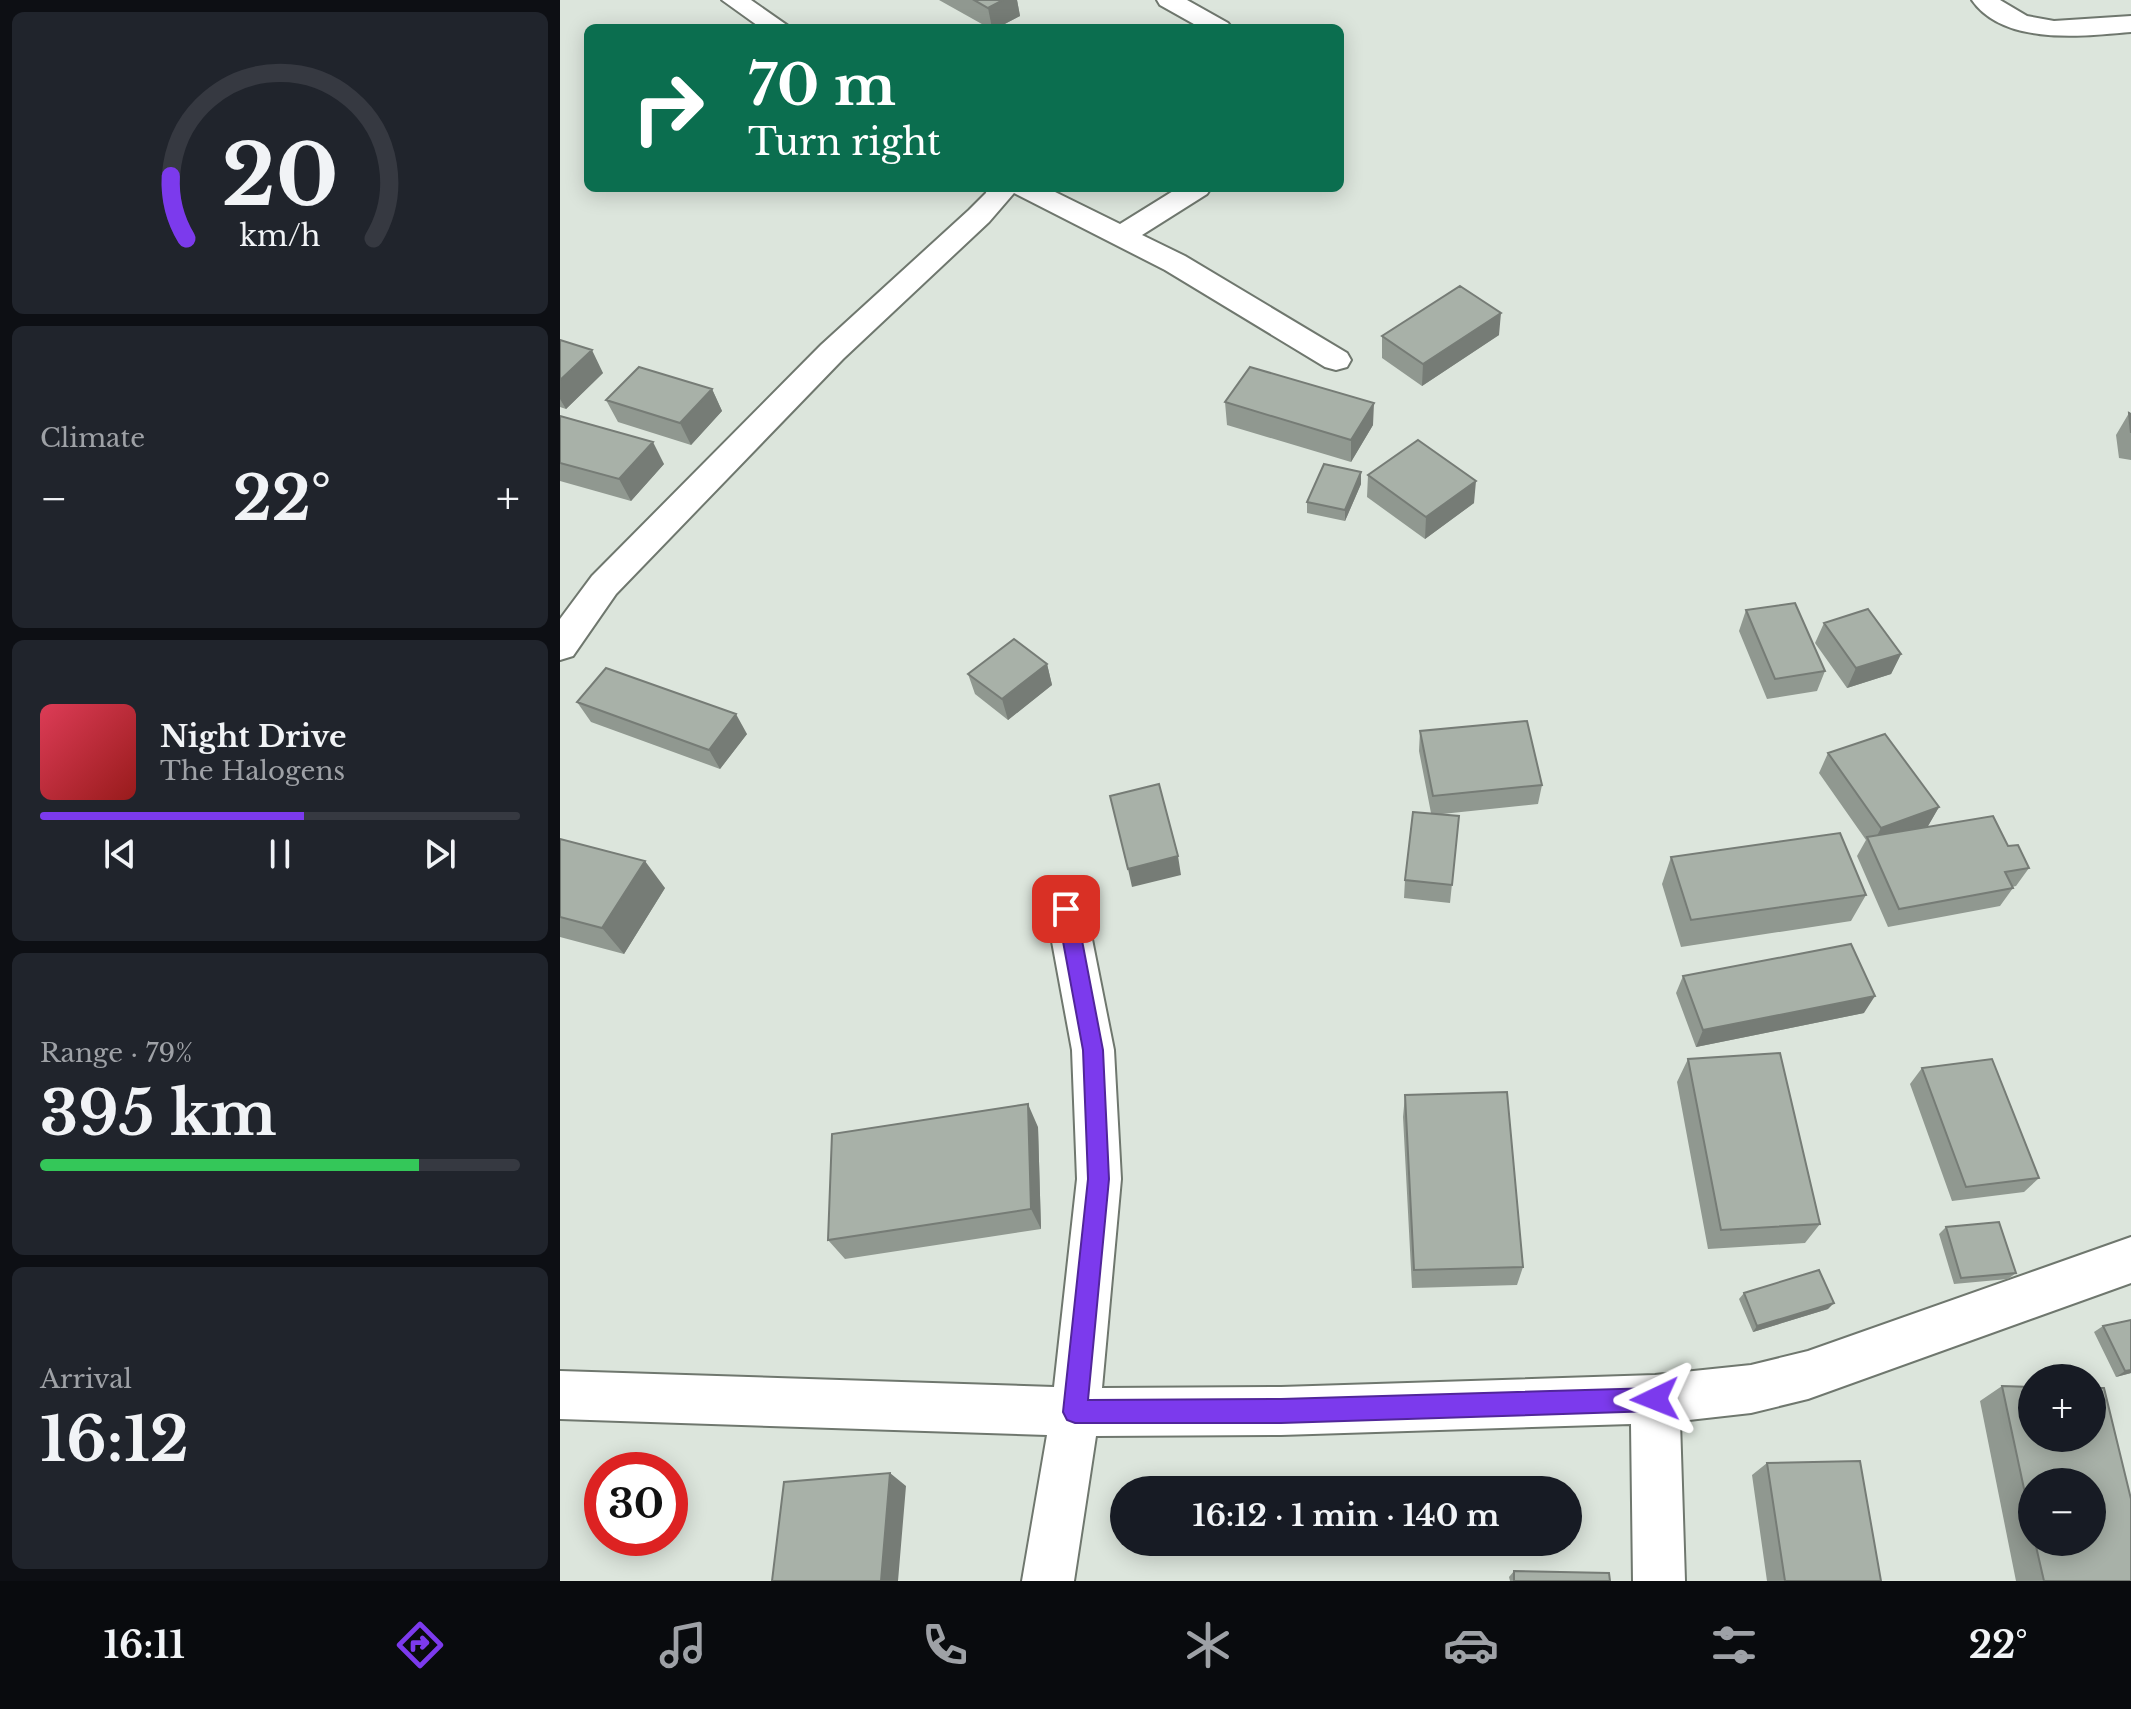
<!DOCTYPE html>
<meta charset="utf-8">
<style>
:root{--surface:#171b24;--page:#20242c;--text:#f1f3f6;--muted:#9ea1a6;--line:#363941;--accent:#7c3aed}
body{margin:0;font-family:"Libre Baskerville",serif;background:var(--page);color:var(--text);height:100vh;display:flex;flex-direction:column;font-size:30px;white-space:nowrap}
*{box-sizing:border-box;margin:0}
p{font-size:26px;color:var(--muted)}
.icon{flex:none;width:44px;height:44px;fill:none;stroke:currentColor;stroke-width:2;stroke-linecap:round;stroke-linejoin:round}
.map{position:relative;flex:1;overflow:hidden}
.sheet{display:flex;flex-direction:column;gap:12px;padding:12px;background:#0d0f14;width:560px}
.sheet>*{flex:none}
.hud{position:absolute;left:24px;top:24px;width:760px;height:168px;border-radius:12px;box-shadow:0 4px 20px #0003;background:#0b6e4f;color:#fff;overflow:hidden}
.controls{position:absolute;left:1458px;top:1364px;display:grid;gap:16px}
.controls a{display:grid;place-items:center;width:88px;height:88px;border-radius:50%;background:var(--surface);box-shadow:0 4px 20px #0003;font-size:40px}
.speed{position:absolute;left:24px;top:1452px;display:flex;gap:16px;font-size:40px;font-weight:700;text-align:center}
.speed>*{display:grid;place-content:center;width:104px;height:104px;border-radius:50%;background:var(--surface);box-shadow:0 4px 20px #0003;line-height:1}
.speed .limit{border:12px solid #d22;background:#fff;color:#111}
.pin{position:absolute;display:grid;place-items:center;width:68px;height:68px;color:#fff;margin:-34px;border-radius:16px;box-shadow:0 4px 12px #0006}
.me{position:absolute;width:88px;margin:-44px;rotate:268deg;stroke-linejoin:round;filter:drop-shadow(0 0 6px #0008)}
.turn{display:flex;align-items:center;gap:28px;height:168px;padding:0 32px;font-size:36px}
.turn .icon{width:104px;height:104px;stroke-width:2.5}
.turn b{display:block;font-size:56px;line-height:68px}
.big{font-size:60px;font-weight:700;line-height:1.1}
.sheet .tile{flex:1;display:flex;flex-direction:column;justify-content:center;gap:12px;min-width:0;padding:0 28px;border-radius:12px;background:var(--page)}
.sheet .dial{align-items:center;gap:0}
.dial svg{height:208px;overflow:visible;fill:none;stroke:var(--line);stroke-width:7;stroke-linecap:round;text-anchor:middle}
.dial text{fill:var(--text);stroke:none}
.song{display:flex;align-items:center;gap:24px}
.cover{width:96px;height:96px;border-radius:12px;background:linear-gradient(135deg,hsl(350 70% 55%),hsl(0 70% 35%))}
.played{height:8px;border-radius:4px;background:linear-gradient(90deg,var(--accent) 55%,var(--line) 55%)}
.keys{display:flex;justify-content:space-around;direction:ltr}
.heat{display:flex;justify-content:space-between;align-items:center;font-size:44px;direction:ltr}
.charge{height:12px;border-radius:6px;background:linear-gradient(90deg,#34c759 79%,var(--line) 0)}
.trip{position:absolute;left:550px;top:1476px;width:472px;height:80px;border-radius:40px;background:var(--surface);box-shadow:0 4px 20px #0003;font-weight:700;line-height:80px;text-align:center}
.tabs{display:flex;height:128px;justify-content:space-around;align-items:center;background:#090b0e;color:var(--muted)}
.tabs .icon{width:56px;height:56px}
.tabs .selected{color:var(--accent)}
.tabs b{font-size:36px;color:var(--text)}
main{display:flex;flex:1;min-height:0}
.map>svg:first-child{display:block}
</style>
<main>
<section class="sheet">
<div class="tile dial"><svg viewBox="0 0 100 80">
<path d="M14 69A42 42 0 1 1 86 69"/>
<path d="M14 69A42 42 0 0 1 8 45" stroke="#7c3aed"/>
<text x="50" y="56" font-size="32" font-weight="700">20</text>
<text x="50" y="72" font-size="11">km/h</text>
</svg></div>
<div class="tile"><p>Climate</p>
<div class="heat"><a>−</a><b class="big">22°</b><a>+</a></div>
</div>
<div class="tile">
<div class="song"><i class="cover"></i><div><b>Night Drive</b><p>The Halogens</p></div></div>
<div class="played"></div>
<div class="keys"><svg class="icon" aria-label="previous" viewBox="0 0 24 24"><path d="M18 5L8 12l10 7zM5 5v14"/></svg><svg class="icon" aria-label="pause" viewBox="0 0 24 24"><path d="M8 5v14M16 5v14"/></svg><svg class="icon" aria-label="next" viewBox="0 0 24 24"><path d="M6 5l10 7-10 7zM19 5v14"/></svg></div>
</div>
<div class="tile"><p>Range · 79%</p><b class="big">395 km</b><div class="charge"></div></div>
<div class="tile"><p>Arrival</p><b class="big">16:12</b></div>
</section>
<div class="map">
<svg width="1571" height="1581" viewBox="0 0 1571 1581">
<rect width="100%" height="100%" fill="#dce5dc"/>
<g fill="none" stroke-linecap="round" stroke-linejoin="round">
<g stroke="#6f776e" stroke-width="4">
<path id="minor" d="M162,0H191L231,28H201Z
M597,0H627L668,23L672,28H641L600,5Z
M1412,0H1440L1467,16L1494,21L1571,16V32C1523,36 1444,46 1412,0Z
M427,188H487L560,224L618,188H651L647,194L582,235L625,256L787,353L791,360L787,367L776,370L765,367L605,270L454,193L429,222L283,359L56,594L13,656L0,660V619L32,576L261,345L409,210L426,193Z
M506,892L520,897L526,909L554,1050L561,1179L542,1388L721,1387L1095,1375L1191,1365L1248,1351L1571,1237V1283L1248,1399L1191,1413L1120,1421L1125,1581H1073L1071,1424L721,1435L536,1436L514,1581H462L487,1435L0,1419V1371L494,1387L517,1179L512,1050L486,909L492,897Z"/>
</g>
<use href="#minor" fill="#fff" fill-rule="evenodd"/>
</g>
<path fill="#909890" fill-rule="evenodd" d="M379,0H457L460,16L437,28H429Z
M939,335L862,386L822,358V336Z
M0,340L43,373L6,409L0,407Z
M152,389L162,411L131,445L58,422L46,400Z
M665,402L813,425L791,462L667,425Z
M1569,413L1571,414V460L1559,458L1556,435Z
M0,416L104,464L71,501L0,481Z
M801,472V484L785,521L747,513V502Z
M808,475L914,503L865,539L807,497Z
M1186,610L1265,671L1257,691L1207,699L1179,631Z
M1264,623L1341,654L1331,674L1287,688L1255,643Z
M487,664L492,685L448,720L415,694L408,674Z
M17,702L187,734L160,769L31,722Z
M860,731L982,785L978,804L882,814L899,816L890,903L844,898L845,880L871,813L859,751Z
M1268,753L1379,807L1368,826L1363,828L1448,846L1469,868L1456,886L1452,887L1453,888L1440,906L1328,927L1297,856L1306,840L1259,773Z
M0,839L105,888L64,954L0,937Z
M1111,857L1306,895L1291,921L1121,947L1102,884Z
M1123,976L1304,1013L1136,1047L1116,993Z
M1128,1059L1260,1224L1245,1243L1148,1249L1117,1082Z
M1362,1068L1479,1178L1464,1192L1392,1201L1350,1084Z
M845,1095L963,1267L957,1285L852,1288L843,1117Z
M478,1127L481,1229L285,1259L268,1240Z
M1386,1227L1456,1273L1448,1279L1394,1284L1379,1234Z
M1184,1293L1268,1309L1193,1332L1179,1299Z
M1571,1320V1373L1556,1377L1534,1332L1543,1326Z
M1442,1386L1571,1581H1456L1420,1401ZM1472,1482L1532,1542H1472Z
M1207,1463L1321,1581H1207L1192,1475Z
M954,1571L1050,1581H950L949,1577Z"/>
<path fill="#767c76" d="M443,0H457L460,16L437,28H432L428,8Z
M941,313L939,335L862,386L863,364Z
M32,350L43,373L6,409L0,399V380Z
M152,389L162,411L131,445L120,423Z
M814,403L813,425L791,462V440Z
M93,442L104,464L71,501L59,479Z
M801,472V484L785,521V510Z
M916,481L914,503L865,539L866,517Z
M1341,654L1331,674L1287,688L1296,668Z
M487,664L492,685L448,720L442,699Z
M176,714L187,734L160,769L149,750Z
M1379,807L1368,826L1311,847L1321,828Z
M618,856L621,875L572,887L568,869Z
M85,861L105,888L64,954L42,928Z
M1315,996L1304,1013L1136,1047L1143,1030Z
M468,1104L478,1127L481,1229L471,1209Z
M1274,1303L1268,1309L1193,1332L1197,1326Z
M1571,1370V1373L1556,1377L1565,1371Z
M330,1473L346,1486L338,1581H321Z"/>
<path fill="#a8b1a8" stroke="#767c76" stroke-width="2" d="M414,0H443L428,8Z
M900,286L941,313L863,364L822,336Z
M0,340L32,350L0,380Z
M79,367L152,389L120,423L46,400Z
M690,367L814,403L791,440L665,402Z
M1569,413L1571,414V433Z
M0,416L93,442L59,479L0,463Z
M858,440L916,481L866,517L808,475Z
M764,464L801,472L785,510L747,502Z
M1235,603L1265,671L1215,679L1186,610Z
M1308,609L1341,654L1296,668L1264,623Z
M454,639L487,664L442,699L408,674Z
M46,668L176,714L149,750L17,702Z
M967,721L982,785L873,796L860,731Z
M1325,734L1379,807L1321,828L1268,753Z
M599,784L618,856L568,869L550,796Z
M853,812L899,816L892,885L845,880Z
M1433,816L1448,846L1458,845L1469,868L1445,872L1453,888L1339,909L1307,837Z
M1280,833L1306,895L1131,920L1111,857Z
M0,839L85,861L42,928L0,917Z
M1291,944L1315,996L1143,1030L1123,976Z
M1220,1053L1260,1224L1161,1230L1128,1059Z
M1432,1059L1479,1178L1406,1187L1362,1068Z
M947,1092L963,1267L854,1270L845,1095Z
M468,1104L471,1209L268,1240L272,1134Z
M1439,1222L1456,1273L1401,1278L1386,1227Z
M1259,1270L1274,1303L1197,1326L1184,1293Z
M1571,1320V1370L1565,1371L1543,1326Z
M1442,1386L1472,1387V1438H1532V1388H1544L1571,1499V1581H1484L1475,1542H1532V1482H1472V1526Z
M1300,1461L1321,1581H1225L1207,1463Z
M330,1473L321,1581H212L224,1482Z
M954,1571L1049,1573L1050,1581H954Z"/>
<path fill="#7c3aed" stroke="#51269a" stroke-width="2" d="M506,901L513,903L516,909L543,1050L549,1179L528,1400L721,1399L1095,1388L1103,1391L1107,1399L1103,1408L1095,1411L721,1423H515L507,1420L503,1412L528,1179L523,1050L497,909L500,903Z"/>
</svg>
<div class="controls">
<a>+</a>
<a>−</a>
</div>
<div class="speed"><div class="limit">30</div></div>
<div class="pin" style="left:506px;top:909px;background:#d93025"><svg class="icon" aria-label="arrive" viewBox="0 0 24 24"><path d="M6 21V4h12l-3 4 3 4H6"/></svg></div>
<svg class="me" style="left:1095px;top:1399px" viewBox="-20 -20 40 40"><path d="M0-17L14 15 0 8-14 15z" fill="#7c3aed" stroke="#fff" stroke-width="4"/></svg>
<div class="trip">16:12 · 1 min · 140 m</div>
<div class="hud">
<div class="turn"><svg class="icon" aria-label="right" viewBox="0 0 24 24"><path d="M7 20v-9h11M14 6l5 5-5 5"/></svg><div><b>70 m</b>Turn right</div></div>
</div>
</div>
</main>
<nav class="tabs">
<b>16:11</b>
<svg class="icon selected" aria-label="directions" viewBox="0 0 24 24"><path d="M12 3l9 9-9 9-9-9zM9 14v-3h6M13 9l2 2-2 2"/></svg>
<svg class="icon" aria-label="music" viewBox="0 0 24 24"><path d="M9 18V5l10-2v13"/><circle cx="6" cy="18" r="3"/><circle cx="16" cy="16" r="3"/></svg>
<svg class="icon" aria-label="phone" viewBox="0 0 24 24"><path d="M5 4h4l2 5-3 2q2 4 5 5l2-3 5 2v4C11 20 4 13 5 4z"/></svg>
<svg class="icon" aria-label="climate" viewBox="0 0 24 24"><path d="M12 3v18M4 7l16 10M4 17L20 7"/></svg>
<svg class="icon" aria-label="car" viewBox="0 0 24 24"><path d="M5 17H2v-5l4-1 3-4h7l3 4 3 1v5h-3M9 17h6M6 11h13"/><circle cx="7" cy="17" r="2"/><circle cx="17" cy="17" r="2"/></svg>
<svg class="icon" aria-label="filters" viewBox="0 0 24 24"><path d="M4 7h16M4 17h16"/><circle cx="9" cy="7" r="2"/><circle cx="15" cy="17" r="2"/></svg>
<b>22°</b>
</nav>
